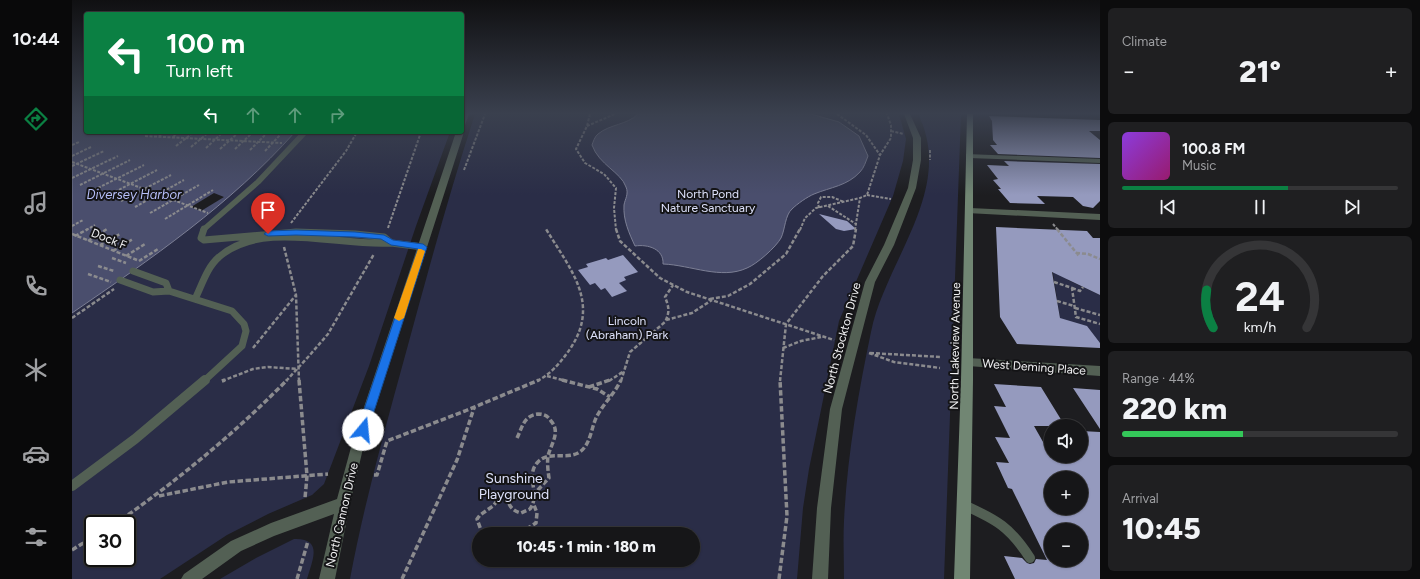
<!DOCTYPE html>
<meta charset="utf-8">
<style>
:root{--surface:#161618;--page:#1f1f21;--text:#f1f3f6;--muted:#9e9fa2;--line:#353537;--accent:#0b8043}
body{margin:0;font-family:Figtree,sans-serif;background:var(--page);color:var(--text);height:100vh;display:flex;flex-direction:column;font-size:15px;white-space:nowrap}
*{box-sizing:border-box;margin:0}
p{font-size:13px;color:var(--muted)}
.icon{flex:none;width:22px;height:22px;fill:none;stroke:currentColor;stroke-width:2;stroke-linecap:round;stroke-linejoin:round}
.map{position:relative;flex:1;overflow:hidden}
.drawer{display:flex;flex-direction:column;gap:8px;padding:8px;background:#0c0c0d;width:320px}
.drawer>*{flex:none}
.hud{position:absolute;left:12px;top:12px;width:380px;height:122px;border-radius:4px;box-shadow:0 1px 3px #0004,0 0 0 1px var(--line);background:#0b8043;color:#fff;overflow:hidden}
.fabs{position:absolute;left:972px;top:419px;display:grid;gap:8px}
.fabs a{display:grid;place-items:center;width:44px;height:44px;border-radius:50%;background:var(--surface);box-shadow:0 1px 3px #0004,0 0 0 1px var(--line);font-size:20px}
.speed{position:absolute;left:12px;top:515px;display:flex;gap:8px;font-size:20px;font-weight:700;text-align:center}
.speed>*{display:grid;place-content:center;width:52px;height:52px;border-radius:50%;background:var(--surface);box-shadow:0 1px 3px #0004,0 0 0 1px var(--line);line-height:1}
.speed .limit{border:2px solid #111;border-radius:6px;background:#fff;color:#111}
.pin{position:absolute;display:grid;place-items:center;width:34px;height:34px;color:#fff;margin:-41px -17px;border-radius:50% 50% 50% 0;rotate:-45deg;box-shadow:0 0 4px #0007}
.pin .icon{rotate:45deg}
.me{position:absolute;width:44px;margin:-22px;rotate:17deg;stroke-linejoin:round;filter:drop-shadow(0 0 3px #0008)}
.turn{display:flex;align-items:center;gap:14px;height:84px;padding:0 16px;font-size:18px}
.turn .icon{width:52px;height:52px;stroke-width:2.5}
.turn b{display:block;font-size:28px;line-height:34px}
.lanes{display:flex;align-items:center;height:38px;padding:0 16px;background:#0003;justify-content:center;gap:20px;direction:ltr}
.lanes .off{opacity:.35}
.big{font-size:30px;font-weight:800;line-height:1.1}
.drawer .widget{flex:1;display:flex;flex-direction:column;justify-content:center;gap:6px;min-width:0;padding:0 14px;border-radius:6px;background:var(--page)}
.drawer .dial{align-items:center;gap:0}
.dial svg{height:104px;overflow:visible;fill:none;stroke:var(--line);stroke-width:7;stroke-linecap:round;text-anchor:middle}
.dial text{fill:var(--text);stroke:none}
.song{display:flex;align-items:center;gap:12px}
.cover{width:48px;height:48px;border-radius:6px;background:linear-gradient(135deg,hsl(270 70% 55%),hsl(320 70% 35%))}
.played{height:4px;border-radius:2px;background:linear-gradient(90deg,var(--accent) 60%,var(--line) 60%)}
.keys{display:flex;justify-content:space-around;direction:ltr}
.heat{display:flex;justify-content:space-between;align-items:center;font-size:22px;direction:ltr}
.charge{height:6px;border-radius:3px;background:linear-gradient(90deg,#34c759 44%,var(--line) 0)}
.trip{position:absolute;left:400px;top:527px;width:228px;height:40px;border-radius:20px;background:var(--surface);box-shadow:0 1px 3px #0004,0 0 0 1px var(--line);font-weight:800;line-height:40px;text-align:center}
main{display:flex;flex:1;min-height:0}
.dock{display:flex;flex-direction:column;width:72px;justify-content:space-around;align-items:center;background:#09090a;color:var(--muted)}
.dock .icon{width:28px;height:28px}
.dock .active{color:var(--accent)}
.dock b{font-size:18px;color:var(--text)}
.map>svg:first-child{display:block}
</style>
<main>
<nav class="dock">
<b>10:44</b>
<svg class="icon active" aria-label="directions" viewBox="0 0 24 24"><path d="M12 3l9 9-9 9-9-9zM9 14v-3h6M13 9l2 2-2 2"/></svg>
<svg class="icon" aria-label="music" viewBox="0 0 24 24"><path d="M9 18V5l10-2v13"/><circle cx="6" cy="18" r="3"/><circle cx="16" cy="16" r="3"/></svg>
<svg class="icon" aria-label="phone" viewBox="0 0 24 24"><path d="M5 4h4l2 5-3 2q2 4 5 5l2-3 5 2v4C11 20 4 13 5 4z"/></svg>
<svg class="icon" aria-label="climate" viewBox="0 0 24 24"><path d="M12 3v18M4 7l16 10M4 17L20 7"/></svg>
<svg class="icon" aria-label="car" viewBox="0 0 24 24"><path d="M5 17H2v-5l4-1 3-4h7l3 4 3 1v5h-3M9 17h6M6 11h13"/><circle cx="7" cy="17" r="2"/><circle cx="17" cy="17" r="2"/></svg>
<svg class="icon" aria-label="filters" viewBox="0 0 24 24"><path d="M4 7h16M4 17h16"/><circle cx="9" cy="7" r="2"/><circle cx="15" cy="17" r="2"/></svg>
</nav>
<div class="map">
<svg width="1028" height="579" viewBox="0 0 1028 579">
<rect width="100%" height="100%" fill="#1d1d20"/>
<path fill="#2a2d47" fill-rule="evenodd" d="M0,114H14V132H378L344,226L297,366L252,484L240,495L196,514L155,535L88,579H0ZM21,524H55V558H21Z
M403,114H827L834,139L831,161L821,196L767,321L737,469L731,508L725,579H278C292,504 313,429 333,356C355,275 377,194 403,114ZM407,534H621V560H407Z
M846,114H889L872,579H772C772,560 771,541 772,521C775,458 786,394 799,332C813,261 884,189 846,114Z
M979,261L987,268L996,280L1028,295V343L988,318Z
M222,539C252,538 240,561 235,579H148L184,558Z"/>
<path fill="#4a4e6d" stroke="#7c7f95" d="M0,114H14V132H223C159,204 79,259 0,313Z
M566,114H739L767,122L787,136L796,156C794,161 792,168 788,172C775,186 759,187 742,194C735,197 725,204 720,209C713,215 713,230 709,238C704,247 685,264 675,268C649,280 619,265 591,264C592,249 576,244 563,246C557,233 551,220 552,205C553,199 557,194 554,187C549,172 527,165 520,145C521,142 523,136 526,134C538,124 555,125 566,114Z"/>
<path fill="#1d1d20" d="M142,193L152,197L129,211L119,207Z"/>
<path fill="#959abe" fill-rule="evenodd" d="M917,116L1028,120V131H1017L1028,140V158L926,154L918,145H925L921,140L920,121Z
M932,161L1028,164V201L1021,208L1011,206L1001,197L965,196L973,204L938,203L926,189H929L921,180L926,179L915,165L937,166Z
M747,214L775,221L784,229L772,231L764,229Z
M924,227L1015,231L1021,238H1028V295L980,272L988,318L1015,326L1028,343V348L945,344L928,317Z
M551,255L566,272L552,277L554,280L547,283L555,291L540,297L533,288L529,290L523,283L518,285L506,270L516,267L514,264L534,258L536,260Z
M922,384L969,387L993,426H962L979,456H1009V431L1028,432V579H943L932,556L950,558L955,563L958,564L962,563L964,559L975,560L940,489L936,488L924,462L937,463L923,437L938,438L922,406L934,407ZM979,478H1009V508H979ZM979,530H1009V560H979Z
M1001,388L1028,390V429Z"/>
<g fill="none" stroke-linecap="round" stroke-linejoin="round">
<path stroke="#8b8b8e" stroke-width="2" stroke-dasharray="3 1.5" stroke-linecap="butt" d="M518,114L515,126L504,149L513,163L532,174L544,188L542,208L544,230
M765,114L794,135L808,155
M515,126L543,114
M819,131L832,134
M73,136L210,143
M87,136L92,132
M101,137L107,132
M0,145L7,142
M104,146L122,132
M119,147L137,132
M134,148L151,132
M148,149L166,133
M163,149L180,133
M178,150L194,134
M858,150V160
M193,151L208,135
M0,156L19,147
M0,162L136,213
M0,166L32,151
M392,170L413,114
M0,178L46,156
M8,185L58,160
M22,190L72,165
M795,195L819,199
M35,196L85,170
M49,201L99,175
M756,206L784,224
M63,207L112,180
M747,208L746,203L749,197H760L772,202
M78,213L127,185
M93,219L141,190
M219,223L274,151L285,132
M981,224L986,230
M0,226L11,220
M316,228L349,132
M14,230L23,225
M728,230L733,218L744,208L788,198
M783,230L788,198L795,195L808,155L819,138V125L815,114"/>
<path stroke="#8b8b8e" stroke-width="2.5" stroke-dasharray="4 2" stroke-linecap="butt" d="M544,229L548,241L588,278L615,292L762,340
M985,229L1007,256
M0,234L65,260
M3,236L16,229
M16,241L35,229
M28,245L48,234
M212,247L224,295L227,381
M41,251L61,239
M1004,253L1016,254L1028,259
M54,256L73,244
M40,258L54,263
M67,261L86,249
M26,266L42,271
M16,274L39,282
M982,282L1000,288L1004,317L1028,324
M1000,288L1008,291L1011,287
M638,299L656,296L678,284L714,254L728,229
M985,301L1002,306
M1003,308L1028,315
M0,318L42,289
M594,320L620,313L640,300
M181,348L224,295
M711,348L729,341L749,337
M797,353L822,362L868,368
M798,353L869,357
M475,376L494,381
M150,381L181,369L196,367L226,369
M214,381L237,356L256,334L302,254
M465,381C479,374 489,362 498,349C529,303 498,269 474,229
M537,381L552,371
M549,381L558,352L593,322C598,312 597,307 593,297L601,285
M708,381L714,324L751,276L781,246L784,229"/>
<path stroke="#8b8b8e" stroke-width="3.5" stroke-dasharray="5.5 2.5" stroke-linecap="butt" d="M227,380L235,476L233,498
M490,380L525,389L538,397
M150,381L153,380
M517,387L538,380
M445,438C450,428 452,415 466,414C472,414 476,416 479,421C489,432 479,444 476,456C475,463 476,471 477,478L464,492
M302,475H305L315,441L393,411L467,380
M87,496L156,482L256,474
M435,496C436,505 440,511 449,513L458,509C469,494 453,477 465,463C476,450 493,460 506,453C519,446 519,427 525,416C532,403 543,393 549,380
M43,524C105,481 162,434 215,380
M413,534L409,530L405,519L408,515L421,506L429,496L463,499
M439,534L456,528L464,523L465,513L462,505
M0,550L21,537
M225,579L236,541
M330,579L385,460L402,408
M707,579L715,516L708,380"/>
<path stroke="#536054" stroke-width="5.5" d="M131,230L186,182L233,132"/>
<path stroke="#536054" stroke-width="7" d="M132,229L129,238L132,240L224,232L283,234L312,237L319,243L351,247
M61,271L94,283L97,291
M48,280L81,292L97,291L160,311L172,324L174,331L170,346L132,381
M123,299C130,285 135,267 147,257C190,219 269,247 319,243"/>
<path stroke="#536054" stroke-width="10" d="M0,486L63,439L133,380
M892,505C925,520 938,527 958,558"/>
<path fill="#536054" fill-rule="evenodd" d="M391,114H397L393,125L390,127Z
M832,114H838L849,138V160L844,188L822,245L803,282L770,409L759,508L756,579H740L745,508L758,409L793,282L812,245L836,188L841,160V138Z
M391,130L392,132L293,440L278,504L263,579H247L262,514L202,536L169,551L130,579H109L112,574L159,541L199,523L265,499L281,440L384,132H390Z
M894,154L1028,159V163L897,158H894Z
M898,208L1028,214V220L895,213L894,211Z
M896,358L1028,366V376L896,366L892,365L890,362L892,359Z"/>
<path fill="#718673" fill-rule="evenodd" d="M895,114H901V380L898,579H882L889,380Z"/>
</g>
<linearGradient id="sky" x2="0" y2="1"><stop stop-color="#101012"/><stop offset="0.58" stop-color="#3a404e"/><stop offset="1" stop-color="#3a404e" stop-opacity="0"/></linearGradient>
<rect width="1028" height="195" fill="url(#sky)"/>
<path fill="#1a73e8" stroke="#114b97" d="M224,230L283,232L312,235L321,240L351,244L355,247L296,430L295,433L291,435L287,433L285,430L346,249L319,245L309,239L283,237L224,235L196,236L192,234L196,231Z"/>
<path fill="#f59e0b" d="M346,249H349L353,251L332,318L327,321L322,318Z"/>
<g text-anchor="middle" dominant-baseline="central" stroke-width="4" stroke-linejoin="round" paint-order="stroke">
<g font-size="12" fill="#dde1fa" stroke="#141416">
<text x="636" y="194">North Pond<tspan x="636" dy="14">Nature Sanctuary</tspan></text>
<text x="555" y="321">Lincoln<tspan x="555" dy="14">(Abraham) Park</tspan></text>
</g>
<g font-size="12" fill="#f1f1f3" stroke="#141416">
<text transform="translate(37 239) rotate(22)">Dock F</text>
<text transform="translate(770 338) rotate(-75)">North Stockton Drive</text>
<text transform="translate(883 346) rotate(-89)">North Lakeview Avenue</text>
<text transform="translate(962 367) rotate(4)">West Deming Place</text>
<text transform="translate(270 515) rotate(-77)">North Cannon Drive</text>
</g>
<g font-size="13" font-style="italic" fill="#b7bff9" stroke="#141416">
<text x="62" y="194">Diversey Harbor</text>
</g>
<g font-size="14" fill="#dde1fa" stroke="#141416">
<text x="442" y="478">Sunshine<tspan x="442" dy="16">Playground</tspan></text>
</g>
</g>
</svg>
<div class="fabs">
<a><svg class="icon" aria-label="sound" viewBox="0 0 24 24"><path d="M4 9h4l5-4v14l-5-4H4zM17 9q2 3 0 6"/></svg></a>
<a>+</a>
<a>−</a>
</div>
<div class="speed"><div class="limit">30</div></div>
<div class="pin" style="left:196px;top:234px;background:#d93025"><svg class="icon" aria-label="arrive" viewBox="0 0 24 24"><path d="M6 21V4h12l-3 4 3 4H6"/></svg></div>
<svg class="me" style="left:291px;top:430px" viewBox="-20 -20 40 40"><circle r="19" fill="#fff"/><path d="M0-13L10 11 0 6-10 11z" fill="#1a73e8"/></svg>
<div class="trip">10:45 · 1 min · 180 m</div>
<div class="hud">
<div class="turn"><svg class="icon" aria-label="left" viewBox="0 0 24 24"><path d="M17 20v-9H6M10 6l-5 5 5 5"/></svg><div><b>100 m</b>Turn left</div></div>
<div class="lanes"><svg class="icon" aria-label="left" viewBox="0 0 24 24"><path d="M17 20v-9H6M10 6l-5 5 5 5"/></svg><svg class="icon off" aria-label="ahead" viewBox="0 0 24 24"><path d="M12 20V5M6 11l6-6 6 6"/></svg><svg class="icon off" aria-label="ahead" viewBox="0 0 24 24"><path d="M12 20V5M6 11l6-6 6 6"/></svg><svg class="icon off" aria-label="right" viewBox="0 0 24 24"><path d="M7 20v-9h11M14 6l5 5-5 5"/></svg></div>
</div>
</div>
<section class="drawer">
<div class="widget"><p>Climate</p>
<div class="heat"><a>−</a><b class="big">21°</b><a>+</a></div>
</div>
<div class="widget">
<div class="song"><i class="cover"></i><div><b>100.8 FM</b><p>Music</p></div></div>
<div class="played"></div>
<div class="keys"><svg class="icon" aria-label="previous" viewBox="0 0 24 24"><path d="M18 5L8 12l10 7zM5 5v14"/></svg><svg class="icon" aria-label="pause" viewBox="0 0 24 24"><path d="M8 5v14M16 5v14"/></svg><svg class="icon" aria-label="next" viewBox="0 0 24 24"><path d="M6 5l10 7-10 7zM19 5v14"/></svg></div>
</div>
<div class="widget dial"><svg viewBox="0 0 100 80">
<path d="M14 69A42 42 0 1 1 86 69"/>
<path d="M14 69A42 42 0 0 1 9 40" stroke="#0b8043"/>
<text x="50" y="56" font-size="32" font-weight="700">24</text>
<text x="50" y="72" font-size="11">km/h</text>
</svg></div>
<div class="widget"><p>Range · 44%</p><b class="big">220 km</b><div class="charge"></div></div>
<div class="widget"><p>Arrival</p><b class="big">10:45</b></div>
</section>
</main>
